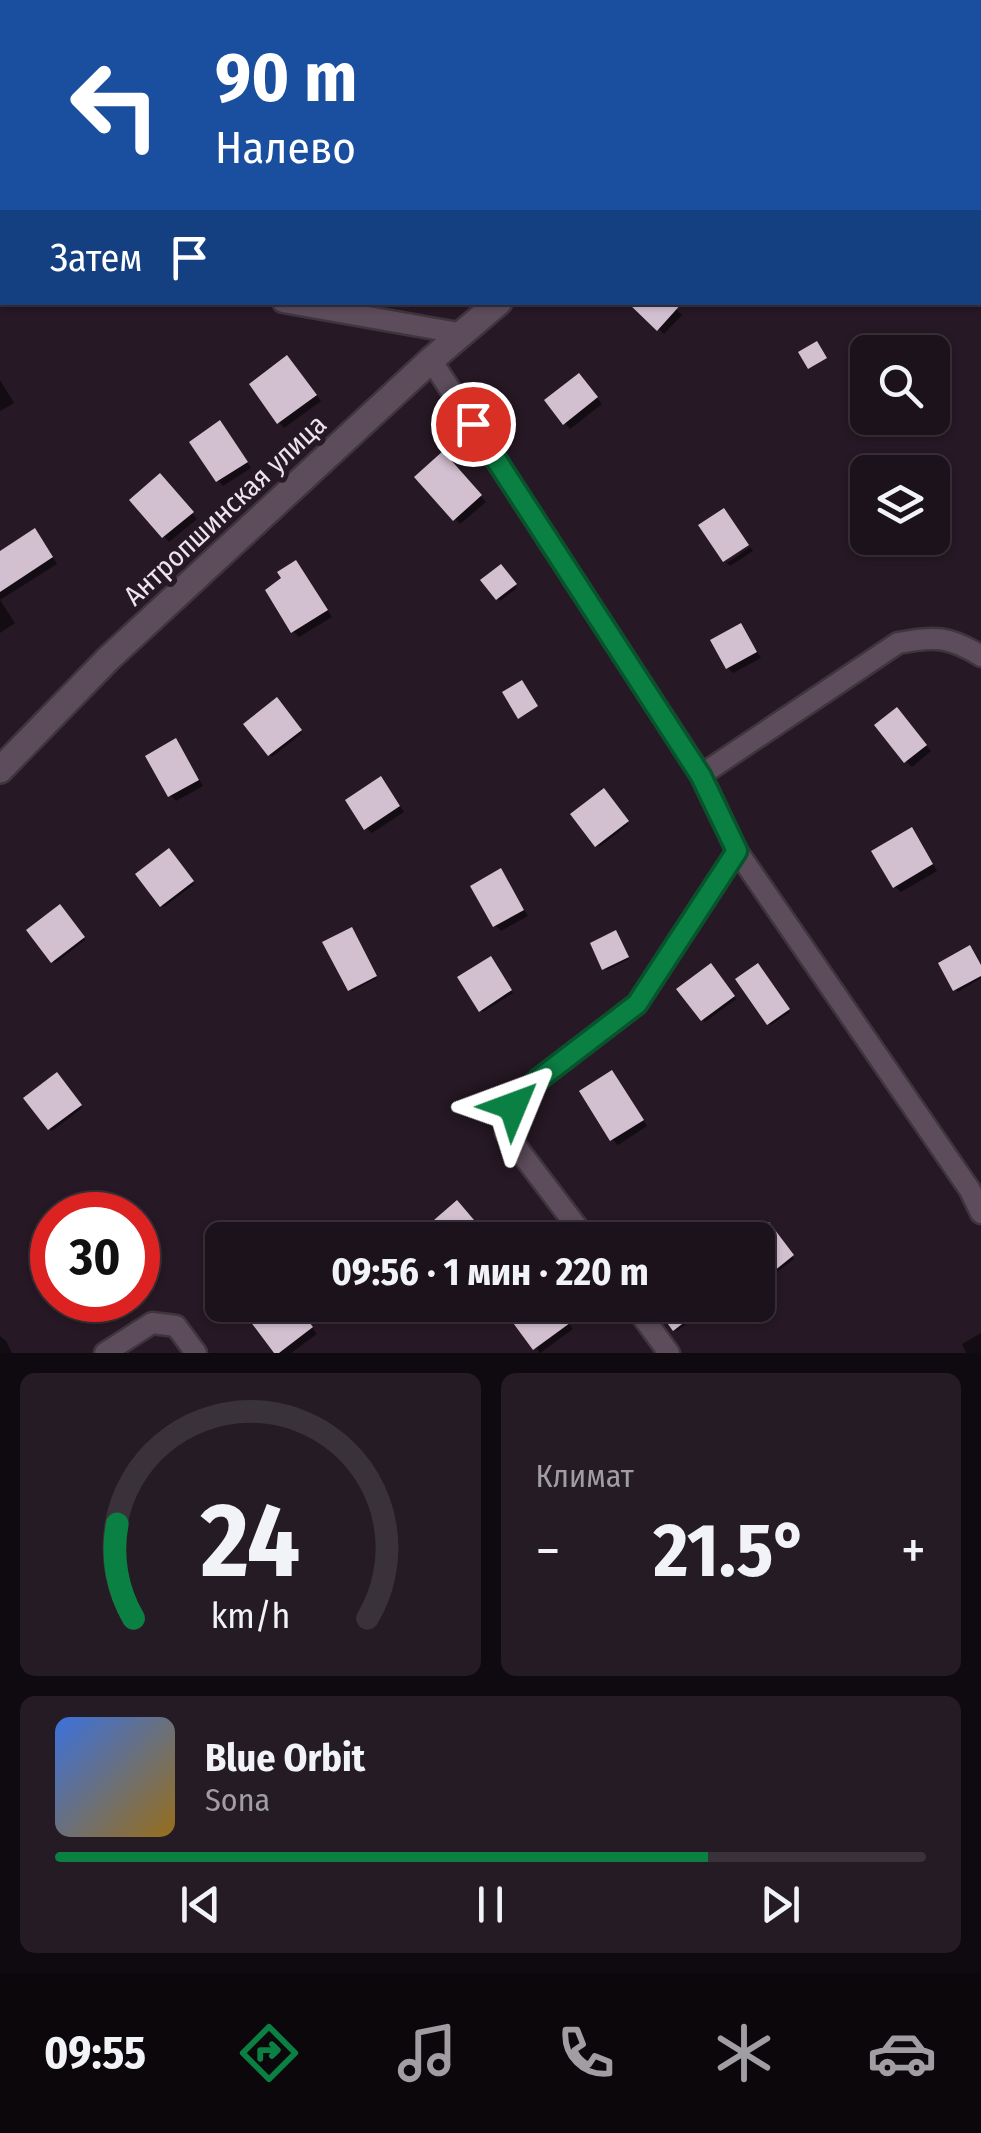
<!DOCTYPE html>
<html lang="ru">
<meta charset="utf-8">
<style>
:root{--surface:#1c121b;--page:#251b24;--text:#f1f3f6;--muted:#a09ea3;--line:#3a323a;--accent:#0b8043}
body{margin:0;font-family:"Fira Sans Condensed",sans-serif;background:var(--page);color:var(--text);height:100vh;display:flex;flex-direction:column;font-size:38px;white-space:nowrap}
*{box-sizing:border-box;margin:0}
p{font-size:32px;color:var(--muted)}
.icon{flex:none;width:55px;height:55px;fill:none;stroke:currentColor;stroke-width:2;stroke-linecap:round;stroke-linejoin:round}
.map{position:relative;height:1353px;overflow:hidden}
.side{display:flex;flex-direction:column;gap:20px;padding:20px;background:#0f0a0f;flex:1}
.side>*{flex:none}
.top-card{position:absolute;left:0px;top:0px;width:982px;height:305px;box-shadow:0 2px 8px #0004,0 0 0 2px var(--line);background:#1a4fa0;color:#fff;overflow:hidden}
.buttons{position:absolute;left:850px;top:335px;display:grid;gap:20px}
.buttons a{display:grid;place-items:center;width:100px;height:100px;border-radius:15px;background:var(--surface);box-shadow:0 2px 8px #0004,0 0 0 2px var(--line);font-size:50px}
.speed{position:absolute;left:30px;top:1192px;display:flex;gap:20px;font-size:50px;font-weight:700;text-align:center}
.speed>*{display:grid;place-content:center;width:130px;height:130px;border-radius:50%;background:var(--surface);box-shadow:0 2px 8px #0004,0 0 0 2px var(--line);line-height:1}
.speed .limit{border:15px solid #d22;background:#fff;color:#111}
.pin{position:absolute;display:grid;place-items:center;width:85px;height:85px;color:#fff;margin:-42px;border:5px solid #fff;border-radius:50%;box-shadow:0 2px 10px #0007}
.me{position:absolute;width:110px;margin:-55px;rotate:46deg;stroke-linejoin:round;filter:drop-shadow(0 0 8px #0008)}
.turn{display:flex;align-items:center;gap:35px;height:210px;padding:0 50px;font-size:45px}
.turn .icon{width:130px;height:130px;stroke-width:2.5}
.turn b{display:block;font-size:70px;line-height:85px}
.then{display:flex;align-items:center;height:95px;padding:0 50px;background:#0003;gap:20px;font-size:38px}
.big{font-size:75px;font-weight:700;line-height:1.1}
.side .tile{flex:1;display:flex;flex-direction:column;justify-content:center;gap:15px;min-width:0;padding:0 35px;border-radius:15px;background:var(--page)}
.side .dial{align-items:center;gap:0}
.dial svg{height:260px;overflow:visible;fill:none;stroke:var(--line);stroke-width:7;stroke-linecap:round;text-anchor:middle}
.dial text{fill:var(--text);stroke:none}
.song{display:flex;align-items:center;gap:30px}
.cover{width:120px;height:120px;border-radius:15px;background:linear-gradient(135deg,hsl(220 70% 55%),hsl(40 70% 35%))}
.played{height:10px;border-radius:5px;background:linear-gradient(90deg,var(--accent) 75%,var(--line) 75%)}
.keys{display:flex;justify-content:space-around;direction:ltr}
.heat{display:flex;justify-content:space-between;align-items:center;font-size:55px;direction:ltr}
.side .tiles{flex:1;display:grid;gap:20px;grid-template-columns:1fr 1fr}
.tile:last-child{grid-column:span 2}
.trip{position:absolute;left:205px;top:1222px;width:570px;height:100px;border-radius:15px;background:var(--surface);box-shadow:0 2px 8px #0004,0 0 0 2px var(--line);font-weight:700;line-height:100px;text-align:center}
.tabs{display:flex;height:160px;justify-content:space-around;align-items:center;background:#0b070b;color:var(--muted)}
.tabs .icon{width:70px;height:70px}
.tabs .selected{color:var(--accent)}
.tabs b{font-size:45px;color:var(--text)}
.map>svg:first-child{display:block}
</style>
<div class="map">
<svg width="981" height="1353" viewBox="0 0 981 1353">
<rect width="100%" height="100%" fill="#261824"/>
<path fill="#0007" d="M938,0H976L979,2H935Z
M631,302H669L682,315L664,334Z
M292,364L321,401L284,428L279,422Z
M0,380L14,403L0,411Z
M584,382L602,404L570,429L565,423Z
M225,428L251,468L223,486L218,480Z
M443,455L486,502L460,524L418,477Z
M160,476L197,519L169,542L132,500Z
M40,537L57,564L0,600L15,623L0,633V568Z
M750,547L753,551L730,566L727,563Z
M296,563L332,617L299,637L293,631L284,579Z
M501,567L517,588L500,601L484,580Z
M741,626L761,658L733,673L728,668Z
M277,701L302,733L272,757L246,724Z
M902,716L931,751L912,767L906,761Z
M176,741L203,786L176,801L170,795Z
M386,785L404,812L372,833L366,828Z
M604,791L629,824L599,847L573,814Z
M917,836L937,871L901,892L895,887Z
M169,851L194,884L164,907L138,874Z
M501,871L528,916L501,931L495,925Z
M60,907L85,940L55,963L30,930Z
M353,932L377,978L352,991L350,989Z
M617,936L629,959L607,970L605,968Z
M493,961L513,993L483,1012L481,1010Z
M710,966L736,999L705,1022L680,989Z
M757,966L790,1012L771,1025L738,980Z
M981,967V978L958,992L956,990Z
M57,1075L82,1108L52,1131L26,1098Z
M617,1079L647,1126L618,1145L612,1139Z
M769,1226L794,1259L764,1282L758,1273V1240H751Z
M247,1305H295L317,1334L291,1353H277Z
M506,1305H555L573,1329L540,1353Z
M657,1305H705L707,1308L677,1331Z
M981,1333V1353H966L962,1344Z
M0,1336L6,1341L12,1353H0Z"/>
<path fill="#d2bfd0" d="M627,302H683L657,331Z
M817,341L827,358L808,369L798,352Z
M287,355L317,395L277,424L249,384Z
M579,373L598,397L563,425L544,400Z
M220,420L248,462L216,482L189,442Z
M443,451L482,495L453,521L414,477Z
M160,473L194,512L162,538L129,500Z
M724,508L749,545L723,562L698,525Z
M35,528L53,557L0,592V551Z
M296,560L328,610L291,633L265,590L281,578L277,572Z
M501,564L517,584L496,600L480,580Z
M741,623L757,652L726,669L710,640Z
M522,680L538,706L518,719L502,692Z
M277,697L302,730L268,756L243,724Z
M897,707L927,745L904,763L874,725Z
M176,738L199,780L168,797L145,756Z
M381,776L400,806L364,830L345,800Z
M604,788L629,821L595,847L570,814Z
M912,827L933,864L893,888L871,851Z
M169,848L194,881L160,907L135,874Z
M501,868L524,910L493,927L470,886Z
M60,904L85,937L51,963L26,930Z
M352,927L377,976L348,991L322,942Z
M616,930L629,957L602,970L590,943Z
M970,945L981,965V976L953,991L938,963Z
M491,956L512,990L479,1012L457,977Z
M711,963L735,996L701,1021L676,989Z
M758,963L790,1009L767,1025L735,979Z
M612,1070L644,1120L610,1141L579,1091Z
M57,1072L82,1105L48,1130L23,1098Z
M457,1200L480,1227L466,1240H451L434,1220Z
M769,1222L794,1255L758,1284V1232Z
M238,1305H296L313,1327L279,1353H274Z
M500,1305H556L570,1323L533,1350Z
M654,1305H707L673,1331Z"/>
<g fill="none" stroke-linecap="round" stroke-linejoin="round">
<g stroke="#3f353e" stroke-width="15">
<path id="service" d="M120,0L121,2"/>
</g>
<g stroke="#3f353e" stroke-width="25">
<path id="minor" d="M0,257H2
M283,302L464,334
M431,360L701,775L737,851L970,1190L981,1213
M701,775L898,643C935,636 949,636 981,656
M587,1240L506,1133L513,1106L539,1079L637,1004L737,851
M634,1305L669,1353
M105,1353L152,1323L176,1326L196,1353"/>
</g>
<g stroke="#3f353e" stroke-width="30">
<path id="tertiary" d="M829,2L831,0
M0,770L108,659L431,360L499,302"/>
</g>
<use href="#service" stroke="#5d4c5b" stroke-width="10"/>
<use href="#minor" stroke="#5d4c5b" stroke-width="20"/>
<use href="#tertiary" stroke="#5d4c5b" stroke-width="25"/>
</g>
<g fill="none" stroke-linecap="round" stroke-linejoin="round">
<g stroke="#07532c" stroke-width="25">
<path id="route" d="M473,424L701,776L737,851L637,1004L539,1079L513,1106"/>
</g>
<use href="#route" stroke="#0b8043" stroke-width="18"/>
</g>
<g text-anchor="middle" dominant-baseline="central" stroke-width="10" stroke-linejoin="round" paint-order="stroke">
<g font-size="28" fill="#eee4ed" stroke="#261824">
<text transform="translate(225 510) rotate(-43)">Антропшинская улица</text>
</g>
</g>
</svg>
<div class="buttons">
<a><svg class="icon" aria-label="search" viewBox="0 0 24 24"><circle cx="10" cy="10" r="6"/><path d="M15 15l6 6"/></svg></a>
<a><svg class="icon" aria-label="layers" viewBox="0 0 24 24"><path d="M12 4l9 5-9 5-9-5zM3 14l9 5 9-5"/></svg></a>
</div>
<div class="speed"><div class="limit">30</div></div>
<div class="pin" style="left:473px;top:424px;background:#d93025"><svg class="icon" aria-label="arrive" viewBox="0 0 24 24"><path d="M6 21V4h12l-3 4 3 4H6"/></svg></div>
<svg class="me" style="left:513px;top:1106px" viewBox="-20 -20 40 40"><path d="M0-17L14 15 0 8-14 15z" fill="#0b8043" stroke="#fff" stroke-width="4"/></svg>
<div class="trip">09:56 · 1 мин · 220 m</div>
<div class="top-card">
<div class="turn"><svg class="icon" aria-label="left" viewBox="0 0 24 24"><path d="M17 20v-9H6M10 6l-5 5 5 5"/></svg><div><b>90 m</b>Налево</div></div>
<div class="then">Затем<svg class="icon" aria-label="arrive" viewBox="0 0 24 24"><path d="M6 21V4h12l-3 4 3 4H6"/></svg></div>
</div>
</div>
<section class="side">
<div class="tiles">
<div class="tile dial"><svg viewBox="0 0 100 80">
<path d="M14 69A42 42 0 1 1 86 69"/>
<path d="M14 69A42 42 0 0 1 9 40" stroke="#0b8043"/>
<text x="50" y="56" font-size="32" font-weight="700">24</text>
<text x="50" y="72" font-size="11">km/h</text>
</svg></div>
<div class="tile"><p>Климат</p>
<div class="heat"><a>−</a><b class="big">21.5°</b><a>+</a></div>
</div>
<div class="tile">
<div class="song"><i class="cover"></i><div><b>Blue Orbit</b><p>Sona</p></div></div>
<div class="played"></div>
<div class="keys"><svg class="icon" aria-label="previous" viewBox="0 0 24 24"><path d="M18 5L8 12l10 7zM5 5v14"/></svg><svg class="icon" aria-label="pause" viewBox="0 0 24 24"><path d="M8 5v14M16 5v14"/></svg><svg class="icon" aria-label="next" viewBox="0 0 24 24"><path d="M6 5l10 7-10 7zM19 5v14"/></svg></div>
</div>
</div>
</section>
<nav class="tabs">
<b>09:55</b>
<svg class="icon selected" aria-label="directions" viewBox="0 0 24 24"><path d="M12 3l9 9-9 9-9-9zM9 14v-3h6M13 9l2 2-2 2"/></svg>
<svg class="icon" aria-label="music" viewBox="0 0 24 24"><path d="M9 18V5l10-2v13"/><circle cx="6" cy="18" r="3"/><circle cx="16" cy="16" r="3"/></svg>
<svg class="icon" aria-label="phone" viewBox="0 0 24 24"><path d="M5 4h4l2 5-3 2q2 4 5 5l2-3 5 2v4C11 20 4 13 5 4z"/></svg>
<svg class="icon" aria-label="climate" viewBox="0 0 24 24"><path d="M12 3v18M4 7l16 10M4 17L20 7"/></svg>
<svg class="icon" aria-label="car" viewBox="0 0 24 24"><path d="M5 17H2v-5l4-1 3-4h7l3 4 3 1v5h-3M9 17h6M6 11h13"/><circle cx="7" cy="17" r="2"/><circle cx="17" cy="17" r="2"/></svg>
</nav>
